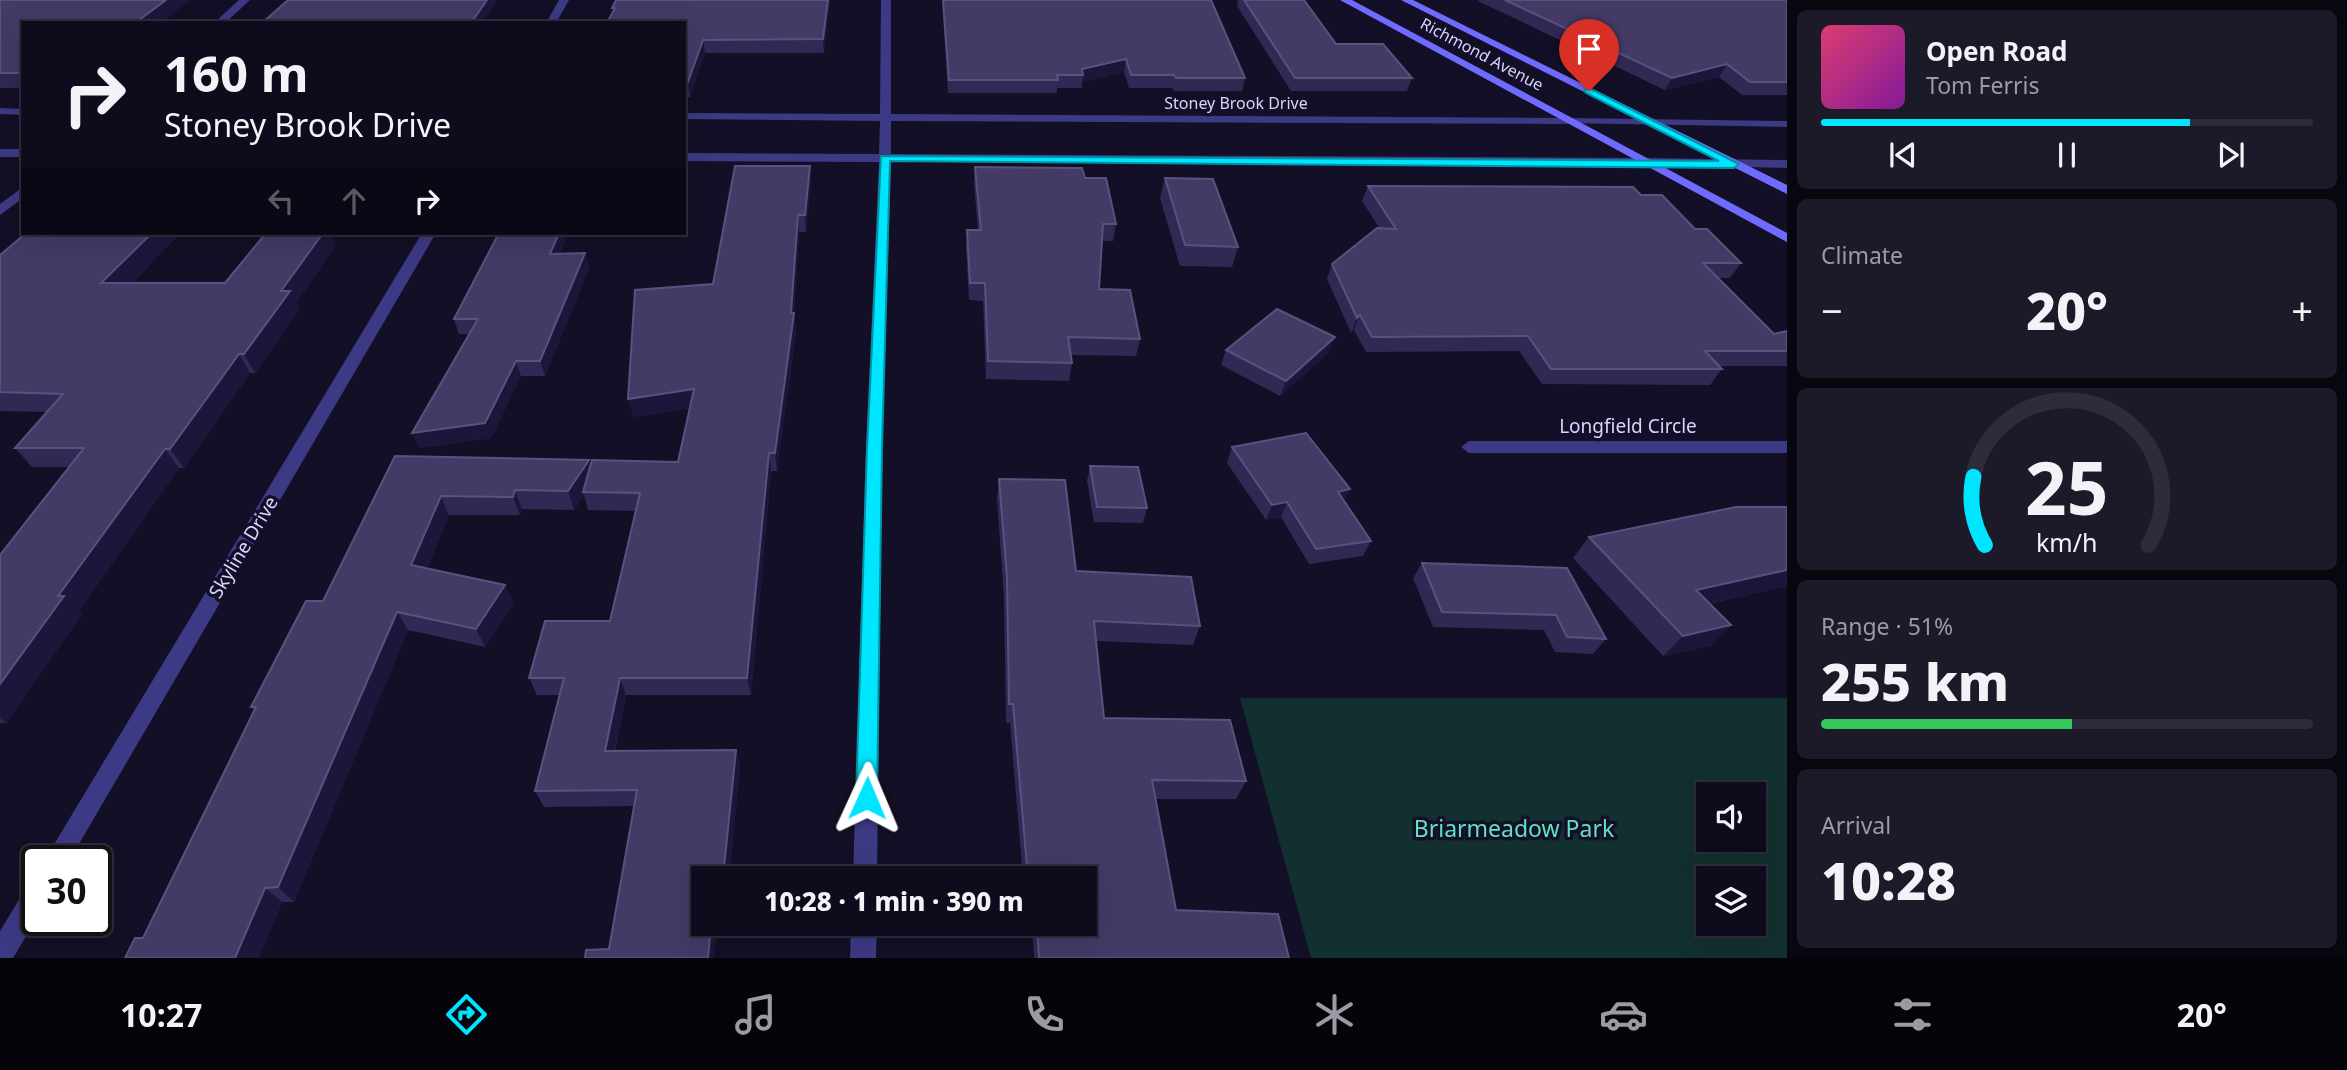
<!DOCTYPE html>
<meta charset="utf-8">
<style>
:root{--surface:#0e0b1c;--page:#1c1929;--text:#f1f3f6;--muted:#9b9ba3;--line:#2e2b3b;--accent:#00e5ff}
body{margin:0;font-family:"Noto Sans",sans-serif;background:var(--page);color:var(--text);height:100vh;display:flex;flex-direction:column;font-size:26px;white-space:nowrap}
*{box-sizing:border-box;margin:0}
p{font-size:23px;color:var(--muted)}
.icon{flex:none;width:38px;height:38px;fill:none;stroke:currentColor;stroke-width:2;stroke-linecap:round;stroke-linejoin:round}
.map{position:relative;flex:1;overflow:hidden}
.side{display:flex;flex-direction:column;gap:10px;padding:10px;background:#08060f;width:560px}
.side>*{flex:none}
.banner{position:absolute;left:21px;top:21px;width:665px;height:214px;border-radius:0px;box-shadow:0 7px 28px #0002,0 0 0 2px var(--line);background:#0e0b1c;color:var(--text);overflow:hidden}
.controls{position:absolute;left:1696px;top:782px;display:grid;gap:14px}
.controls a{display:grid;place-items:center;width:70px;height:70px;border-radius:0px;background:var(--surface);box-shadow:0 7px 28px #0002,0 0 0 2px var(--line);font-size:35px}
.speed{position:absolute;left:21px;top:845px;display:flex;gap:14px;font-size:35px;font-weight:700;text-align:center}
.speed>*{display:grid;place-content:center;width:91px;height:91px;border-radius:50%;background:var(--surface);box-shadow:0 7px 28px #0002,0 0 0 2px var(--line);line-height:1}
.speed .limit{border:4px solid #111;border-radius:10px;background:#fff;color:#111}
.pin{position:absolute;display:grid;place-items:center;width:60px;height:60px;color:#fff;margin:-72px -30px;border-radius:50% 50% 50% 0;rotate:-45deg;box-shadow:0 0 7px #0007}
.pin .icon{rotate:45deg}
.me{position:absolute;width:77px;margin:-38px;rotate:1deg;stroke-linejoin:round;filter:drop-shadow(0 0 5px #0008)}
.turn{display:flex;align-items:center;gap:24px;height:147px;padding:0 28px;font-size:32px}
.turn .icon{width:91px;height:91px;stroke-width:2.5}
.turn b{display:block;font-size:49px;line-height:60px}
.lanes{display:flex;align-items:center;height:66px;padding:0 28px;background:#0003;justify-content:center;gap:35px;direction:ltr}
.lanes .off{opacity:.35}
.big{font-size:52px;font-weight:800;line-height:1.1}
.side .tile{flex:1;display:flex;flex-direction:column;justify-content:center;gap:10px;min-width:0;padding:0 24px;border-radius:10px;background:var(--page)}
.side .dial{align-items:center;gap:0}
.dial svg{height:182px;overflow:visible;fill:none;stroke:var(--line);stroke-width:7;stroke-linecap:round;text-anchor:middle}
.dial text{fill:var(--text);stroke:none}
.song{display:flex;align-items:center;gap:21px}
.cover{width:84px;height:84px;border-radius:10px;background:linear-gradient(135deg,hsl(340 70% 55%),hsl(290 70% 35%))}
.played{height:7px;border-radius:4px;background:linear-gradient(90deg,var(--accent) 75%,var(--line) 75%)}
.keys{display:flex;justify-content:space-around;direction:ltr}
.heat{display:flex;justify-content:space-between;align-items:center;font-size:38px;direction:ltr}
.charge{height:10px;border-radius:5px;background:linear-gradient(90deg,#34c759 51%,var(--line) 0)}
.trip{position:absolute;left:691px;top:866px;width:406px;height:70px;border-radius:0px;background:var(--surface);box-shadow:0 7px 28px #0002,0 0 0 2px var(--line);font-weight:800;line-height:70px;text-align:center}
.dock{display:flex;height:112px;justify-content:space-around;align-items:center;background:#06040b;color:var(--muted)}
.dock .icon{width:49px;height:49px}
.dock .current{color:var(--accent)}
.dock b{font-size:32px;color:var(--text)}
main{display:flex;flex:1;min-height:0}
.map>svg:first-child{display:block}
</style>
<main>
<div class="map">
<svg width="1787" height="958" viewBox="0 0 1787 958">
<rect width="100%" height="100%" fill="#130f26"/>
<path fill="#12302f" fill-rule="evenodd" d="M1240,698H1787V958H1311ZM1708,794H1754V840H1708ZM1708,878H1754V924H1708Z"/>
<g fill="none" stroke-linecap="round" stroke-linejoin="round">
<path fill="#3d3a85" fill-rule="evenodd" d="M239,0H250L225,23H214Z
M559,0H569L556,23H546Z
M881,0H891V114L1569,118L1575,121L1569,124L891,121V154L1645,158L1651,162L1645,166L891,162L882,449L877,878H853L866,449L879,162L684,161V153L879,154L880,121L684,119V113L880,114Z
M0,108L23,109V115L0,114Z
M0,149H23V157H0Z
M23,187V198L0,215V204Z
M422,233H436L69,861H44Z
M1469,441H1787V453H1469L1461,447Z
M37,882V918L13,958H0V931L28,885Z
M851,924H877L876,958H850Z"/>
<path fill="#3d3a85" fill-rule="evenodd" d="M1569,118L1787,121V127L1565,123L1563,121Z
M1645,158L1787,160V168L1641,165L1639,162Z"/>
<path fill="#6f6bff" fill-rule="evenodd" d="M1340,0H1352L1787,233V242Z
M1401,0H1413L1787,185V194Z"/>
</g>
<path fill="#312854" d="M0,0H190L161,23H23V88H0Z
M830,0L824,53H705L690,97H684V23L613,12L612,8Z
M942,0H1211L1245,78L1242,91H1174L1172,88H1129L1124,72L1082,82V88H1057V93H948Z
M1238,0H1304L1336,44L1412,78L1407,91H1291L1237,6Z
M1479,0H1787V95H1742L1719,77L1665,90L1478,1Z
M975,167L1085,178L1116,224L1113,241H1102L1099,289L1140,339L1136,356L1071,355L1072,363L1069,381L986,379L983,301L969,300L966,247L967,230H978L974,184Z
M1165,178L1238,247L1232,267L1180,266L1160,198Z
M811,183L806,232H799L794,313L796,331L777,471H771L751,695H626L615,751L736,750L740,766L729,878H704L609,949L634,806L544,807L535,791L560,695H537L529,678L610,621L636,511L588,510L584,495L574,510L522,509L520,515H449L427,569L514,603L485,647L408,630L294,902H282L259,958H125L143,938L254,711L251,707L323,601L395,456L590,465L678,462L690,408L633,417L713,284Z
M1368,186L1641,195L1695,229L1741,263L1730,278H1719L1774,334L1787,331V366H1719L1722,369L1710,385L1542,384L1519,351L1366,352L1354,330L1351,333L1327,279L1332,264L1380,229L1362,201Z
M181,233L132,283H225L266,233H336L332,237L336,245L296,303L299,310L255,373H250L184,468H179L79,611L82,614L6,723H0V555L69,467H32L15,448L47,412L0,411V255Z
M585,253L589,268L545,376H521L491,438L420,448L412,433L470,334H459L454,319L560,254Z
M1226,350L1329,352L1280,396L1221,365Z
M1232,447L1344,501L1371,541L1363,556L1309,564L1281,517L1266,520L1227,463Z
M1090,466L1147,508L1143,523L1094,522L1087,481Z
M999,479L1076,571L1200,626L1193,645L1096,641L1104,718L1246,781L1236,799H1155L1176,910L1289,958H1034L1032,924H1085V878H1023L1010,723H1006L1004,598L997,500Z
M1787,507V586L1709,604L1731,625L1710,646L1663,656L1573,558L1589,537Z
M1422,563L1567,568L1606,639L1593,654L1555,652L1544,630L1433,627L1413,578Z"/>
<path fill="#1d163a" d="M166,0H190L161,23H135Z
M487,0H498L483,23H471Z
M828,0H830L824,53L823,39Z
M703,40L705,53L690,97L688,82Z
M1126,59L1124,72L1082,82L1083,75L1082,69Z
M1727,64L1719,77L1665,90L1672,78Z
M810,166L811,183L806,232L805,215Z
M798,215L799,232L793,324L794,313L796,331L777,471L775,453L791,313Z
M152,233H181L114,302L101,283Z
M321,233H336L332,237L336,245L296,303L299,310L255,373L244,354L281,291Z
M559,233H569L554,268L550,254Z
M585,253L589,268L545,376L540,361Z
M1360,315L1354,330L1351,333L1357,318Z
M1335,337L1329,352L1280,396L1286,381Z
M239,354L250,373L184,468L170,449Z
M516,361L521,376L491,438L420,448L412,433Z
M694,389L697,407L633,417L628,399Z
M165,449L179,468L79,611L82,614L6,723L0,718V684L58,596Z
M769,453L771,471L751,695L747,678Z
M589,460L594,478L583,492L584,495L574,510L568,491Z
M1350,489L1343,504L1338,492Z
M515,490L522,509L520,515L513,497Z
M441,496L449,515L421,584L411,565Z
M1287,502L1281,517L1266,520L1272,505Z
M1787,570V586L1676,611L1696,590Z
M505,585L514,603L485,647L476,629Z
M397,612L408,630L294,902L278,887Z
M1731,625L1710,646L1663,656L1683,636Z
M620,678L626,695L611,767L605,751Z
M736,750L740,766L729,878H723Z
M265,888L282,902L259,958H235Z
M711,924H717L714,958H708Z"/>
<path fill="#433a66" stroke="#5a527e" stroke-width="2" d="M0,0H166L135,23H23V73H0Z
M288,0H487L471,23H262Z
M616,0H828L823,39L703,40L688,82H684V23H607L615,8H612Z
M943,0H1211L1245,78H1176L1174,75H1131L1126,59L1082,69L1083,75H1057L1058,80H949Z
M1244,0H1304L1336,44H1383L1412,78H1295Z
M1505,0H1787V82H1750L1727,64L1672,78Z
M735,166H810L805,215H798L791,313H794L775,453H769L747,678H620L605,751L736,750L723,878H704V924H711L708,958H585L586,950L609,949L637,790L535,791L564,678H529L545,621H610L640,493L583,492L592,460L678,462L694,389L628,399L635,290L713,284Z
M975,167L1082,168L1085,178H1106L1116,224H1103L1099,289L1130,290L1140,339L1068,337L1072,363L988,361L985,283H970L967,230H981Z
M1165,178L1213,179L1238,247L1185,245Z
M1368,186L1633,187L1641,195H1662L1695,229H1707L1741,263H1703L1774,334L1787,331V351H1705L1722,369H1551L1528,336L1372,337L1360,315L1357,318L1332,264L1377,228L1396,229Z
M26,233H152L101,283H225L266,233H323L281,291H290L244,354H239L170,449H165L58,596H64L0,684V555L84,448H15L63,394L0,392V255Z
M499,233H559L550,254L585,253L540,361H516L485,423L412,433L478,319H454Z
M1277,309L1335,337L1286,381L1226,350Z
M1306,433L1350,489L1338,492L1371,541L1316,549L1287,502L1272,505L1232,447Z
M395,456L589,460L568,491L515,490L513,497L441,496L411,565L505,585L476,629L397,612L278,887L265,888L235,958H125L135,938H143L256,707H251L306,601H323Z
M1090,466L1138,467L1147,508L1097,507Z
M999,479L1065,480L1076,571L1191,577L1200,626L1094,621L1104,718L1230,720L1246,781L1152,780L1176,910L1278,914L1289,958H1039L1037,924H1085V878H1028L1013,704H1009L1007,577Z
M1736,507H1787V570L1696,590L1731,625L1683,636L1589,537Z
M1422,563L1567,568L1606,639L1567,637L1556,615L1442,612Z"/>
<path fill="#00e5ff" stroke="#0095a6" stroke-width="2" d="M1589,88L1739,164L1734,168L890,161L882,449L877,798L874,805L867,808L859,805L856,798L867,449L881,156L1719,161L1586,93L1584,91Z"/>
<g text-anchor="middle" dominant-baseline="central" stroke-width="7" stroke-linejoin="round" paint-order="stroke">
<g font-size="16" fill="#d9d4ff" stroke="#130f26">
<text transform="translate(1482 54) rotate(28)">Richmond Avenue</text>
<text x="1236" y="103">Stoney Brook Drive</text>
</g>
<g font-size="19" fill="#d9d4ff" stroke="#130f26">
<text x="1628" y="426">Longfield Circle</text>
<text transform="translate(243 547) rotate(-59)">Skyline Drive</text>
</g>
<g font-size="23" fill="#5fe0c0" stroke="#130f26">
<text x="1514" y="828">Briarmeadow Park</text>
</g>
</g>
</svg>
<div class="controls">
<a><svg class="icon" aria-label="sound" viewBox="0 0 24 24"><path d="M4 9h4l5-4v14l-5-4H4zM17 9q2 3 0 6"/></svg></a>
<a><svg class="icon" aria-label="layers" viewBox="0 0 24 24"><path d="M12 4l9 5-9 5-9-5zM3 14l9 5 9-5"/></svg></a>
</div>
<div class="speed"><div class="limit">30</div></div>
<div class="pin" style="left:1589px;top:91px;background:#d93025"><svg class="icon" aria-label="arrive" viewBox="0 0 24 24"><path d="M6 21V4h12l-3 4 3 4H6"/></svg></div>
<svg class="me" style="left:867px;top:798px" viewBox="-20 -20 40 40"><path d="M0-17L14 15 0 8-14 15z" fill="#00e5ff" stroke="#fff" stroke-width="4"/></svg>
<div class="trip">10:28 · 1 min · 390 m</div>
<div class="banner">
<div class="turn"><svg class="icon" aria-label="right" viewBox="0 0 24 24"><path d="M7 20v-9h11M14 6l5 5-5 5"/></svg><div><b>160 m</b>Stoney Brook Drive</div></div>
<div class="lanes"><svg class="icon off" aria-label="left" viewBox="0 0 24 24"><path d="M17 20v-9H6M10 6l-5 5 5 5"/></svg><svg class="icon off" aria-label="ahead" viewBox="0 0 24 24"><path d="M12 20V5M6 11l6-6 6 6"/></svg><svg class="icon" aria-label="right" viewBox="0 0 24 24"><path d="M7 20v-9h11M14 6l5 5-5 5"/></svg></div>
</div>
</div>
<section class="side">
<div class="tile">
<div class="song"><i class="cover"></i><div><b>Open Road</b><p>Tom Ferris</p></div></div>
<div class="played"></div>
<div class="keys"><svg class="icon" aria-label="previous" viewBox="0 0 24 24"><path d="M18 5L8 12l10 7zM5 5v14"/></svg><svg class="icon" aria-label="pause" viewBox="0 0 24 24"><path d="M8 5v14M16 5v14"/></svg><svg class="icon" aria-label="next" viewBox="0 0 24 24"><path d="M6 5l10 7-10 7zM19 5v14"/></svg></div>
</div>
<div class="tile"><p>Climate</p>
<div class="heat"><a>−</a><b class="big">20°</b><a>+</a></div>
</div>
<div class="tile dial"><svg viewBox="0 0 100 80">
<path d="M14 69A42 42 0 1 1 86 69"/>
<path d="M14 69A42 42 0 0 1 9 39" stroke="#00e5ff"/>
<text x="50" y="56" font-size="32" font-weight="700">25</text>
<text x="50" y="72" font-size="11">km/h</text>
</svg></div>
<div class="tile"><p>Range · 51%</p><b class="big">255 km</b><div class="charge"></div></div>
<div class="tile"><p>Arrival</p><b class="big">10:28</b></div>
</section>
</main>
<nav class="dock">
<b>10:27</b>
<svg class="icon current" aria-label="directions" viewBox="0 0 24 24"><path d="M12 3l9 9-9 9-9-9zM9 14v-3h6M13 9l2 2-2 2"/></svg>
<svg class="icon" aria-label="music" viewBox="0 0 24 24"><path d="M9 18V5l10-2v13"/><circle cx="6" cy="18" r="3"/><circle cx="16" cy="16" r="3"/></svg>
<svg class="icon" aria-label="phone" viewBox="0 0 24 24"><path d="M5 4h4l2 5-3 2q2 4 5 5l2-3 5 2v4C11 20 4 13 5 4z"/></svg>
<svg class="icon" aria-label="climate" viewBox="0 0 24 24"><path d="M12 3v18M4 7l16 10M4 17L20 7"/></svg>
<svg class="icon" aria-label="car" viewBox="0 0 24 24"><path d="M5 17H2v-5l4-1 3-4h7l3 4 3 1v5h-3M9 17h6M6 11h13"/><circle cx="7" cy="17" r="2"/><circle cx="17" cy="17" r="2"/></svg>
<svg class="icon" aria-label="filters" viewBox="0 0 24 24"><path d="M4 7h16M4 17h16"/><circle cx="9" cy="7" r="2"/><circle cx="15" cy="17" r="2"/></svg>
<b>20°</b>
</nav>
